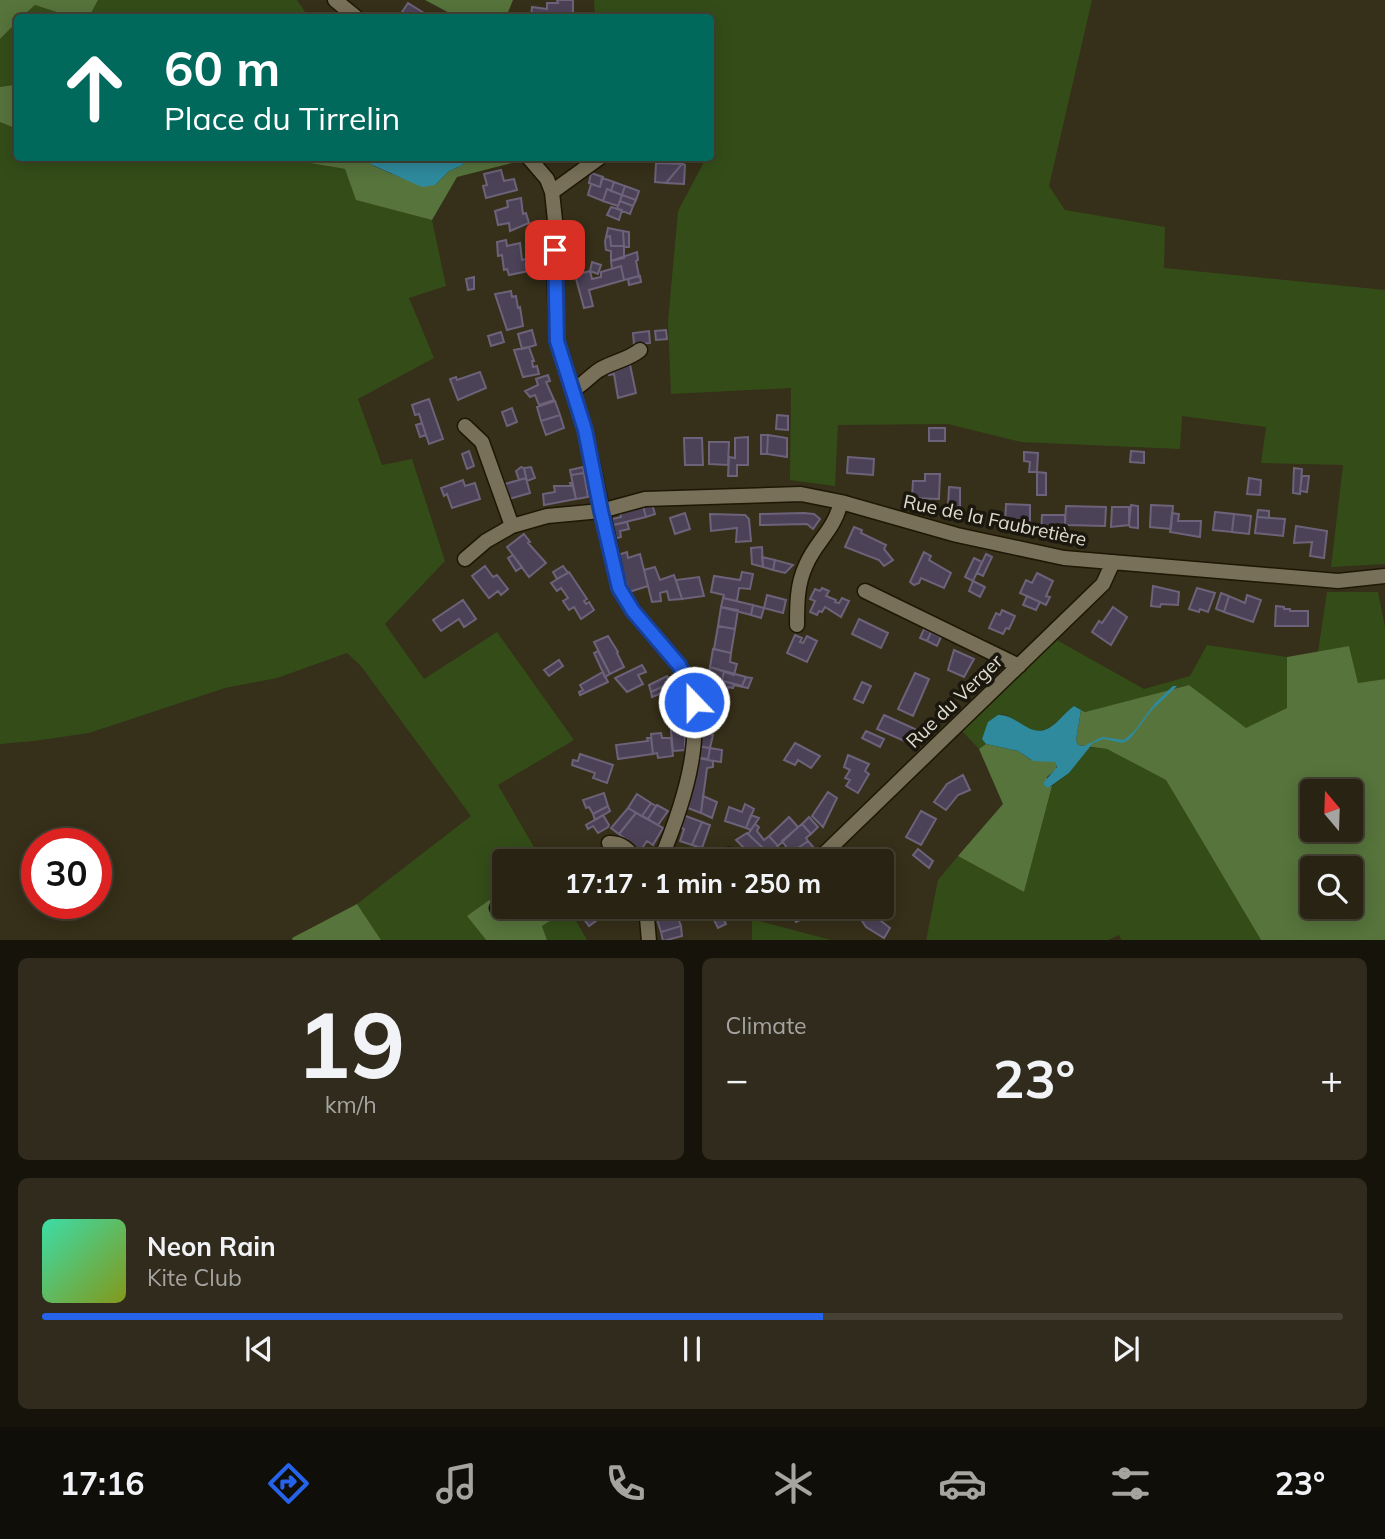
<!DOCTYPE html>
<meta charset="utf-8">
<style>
:root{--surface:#282313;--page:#302b1c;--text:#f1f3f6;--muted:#a5a4a0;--line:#444033;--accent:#2563eb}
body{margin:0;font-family:Mulish,sans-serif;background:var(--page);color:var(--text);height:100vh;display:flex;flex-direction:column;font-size:26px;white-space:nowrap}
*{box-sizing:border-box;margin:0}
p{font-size:23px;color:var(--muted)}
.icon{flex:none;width:38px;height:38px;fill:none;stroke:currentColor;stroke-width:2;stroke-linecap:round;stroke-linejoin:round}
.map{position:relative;height:940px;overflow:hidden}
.drawer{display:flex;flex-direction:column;gap:18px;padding:18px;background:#16130a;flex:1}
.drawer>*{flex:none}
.guide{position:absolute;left:14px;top:14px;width:700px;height:147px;border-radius:7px;box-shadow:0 4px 18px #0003,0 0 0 2px var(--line);background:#00695c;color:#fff;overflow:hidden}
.needle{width:46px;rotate:341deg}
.controls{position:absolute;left:1300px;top:779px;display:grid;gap:14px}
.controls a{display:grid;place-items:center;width:63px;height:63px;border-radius:7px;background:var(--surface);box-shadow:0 4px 18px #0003,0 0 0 2px var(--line);font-size:35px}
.speed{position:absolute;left:21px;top:828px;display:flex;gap:14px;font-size:35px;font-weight:700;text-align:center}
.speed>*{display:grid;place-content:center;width:91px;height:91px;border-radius:50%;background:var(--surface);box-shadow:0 4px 18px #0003,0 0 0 2px var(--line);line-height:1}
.speed .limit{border:10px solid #d22;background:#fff;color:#111}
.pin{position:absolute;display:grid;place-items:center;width:60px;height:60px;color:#fff;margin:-30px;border-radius:14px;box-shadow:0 4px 10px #0006}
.me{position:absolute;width:77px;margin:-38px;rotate:338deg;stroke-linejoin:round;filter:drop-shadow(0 0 5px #0008)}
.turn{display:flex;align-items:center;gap:24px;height:147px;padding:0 35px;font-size:32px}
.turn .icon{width:91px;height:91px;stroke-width:2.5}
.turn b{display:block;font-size:49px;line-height:60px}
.big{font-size:52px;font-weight:700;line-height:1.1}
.drawer .widget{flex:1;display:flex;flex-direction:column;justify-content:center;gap:10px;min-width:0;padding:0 24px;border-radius:10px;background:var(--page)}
.drawer .dial{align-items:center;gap:0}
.dial b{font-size:91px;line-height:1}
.song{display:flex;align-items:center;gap:21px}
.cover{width:84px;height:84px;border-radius:10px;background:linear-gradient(135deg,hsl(160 70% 55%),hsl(70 70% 35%))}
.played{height:7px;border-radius:4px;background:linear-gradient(90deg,var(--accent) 60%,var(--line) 60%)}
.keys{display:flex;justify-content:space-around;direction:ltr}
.heat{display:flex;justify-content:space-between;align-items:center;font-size:38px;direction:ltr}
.drawer .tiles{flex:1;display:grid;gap:18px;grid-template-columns:1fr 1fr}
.widget:last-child{grid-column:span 2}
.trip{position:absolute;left:492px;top:849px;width:402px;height:70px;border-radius:7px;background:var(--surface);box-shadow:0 4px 18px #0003,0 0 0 2px var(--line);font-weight:700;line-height:70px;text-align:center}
.dock{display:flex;height:112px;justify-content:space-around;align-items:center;background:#100e08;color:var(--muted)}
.dock .icon{width:49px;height:49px}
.dock .active{color:var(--accent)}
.dock b{font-size:32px;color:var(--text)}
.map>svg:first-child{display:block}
</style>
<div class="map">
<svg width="1385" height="941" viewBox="0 0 1385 941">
<rect width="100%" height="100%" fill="#362f19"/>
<path fill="#344d18" d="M98,0H297L306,13L304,18H89Z
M594,0H1092L1049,186L1065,210L1165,227L1164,268L1385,290V564L1331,567L1343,465L1261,463L1266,427L1182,416L1180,449L1021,442L948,424L838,425L835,486L790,480L791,388L671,394L668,321L678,211L706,158H710L711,150L714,144L710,143V18L595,17Z
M35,5L72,17L22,18Z
M17,22V82L13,85L0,87V39Z
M0,122L17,129L18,158H280L345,169L357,200L432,220L446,286L409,298L434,358L358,399L382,465L412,459L445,561L385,624L424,679L497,632L574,740L498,785L542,861H504V891L467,916L487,940H381L357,904L471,816L361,666L347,653L277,678L225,688L89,733L34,741L0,744Z
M1327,592H1378L1385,627V679L1358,683L1349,646L1318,652Z
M1055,639L1144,689L1190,676L1207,645L1287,657V708L1246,729L1189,685L1085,712L1074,706C1060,716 1046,740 1027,728C1018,722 1013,717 1002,714L982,737L986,744L979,749L961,730Z
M1088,747L1107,749L1166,780L1261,940L1122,941L1119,935L1106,941H926L938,880L958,856L1024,892L1052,786L1069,773Z
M552,907H568L587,940H547L542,926L557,916Z
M752,919L831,940H752Z"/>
<path fill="#57743c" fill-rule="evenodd" d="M0,0H98L89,17H72L35,5L22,17L18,18L17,22L0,39Z
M425,0H513L506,17H457Z
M17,82V129L0,122V87L13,85Z
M280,158H374L370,164C395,176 408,181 435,185L449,171L463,165L461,158H511L516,162L457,177L432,220L356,200L345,169Z
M1349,646L1358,683L1385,679V940H1261L1166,780L1107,749L1078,745L1076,740L1081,710L1085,712L1189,685L1246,728L1287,708V657ZM1312,791H1351V830H1312ZM1312,868H1351V906H1312Z
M986,744L1018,751L1031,760L1053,761L1057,763L1056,769L1047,777L1048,787L1052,786L1024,892L958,856L1003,804L979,749Z
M502,891H504V906L552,907L558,916L542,926L547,940L487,941L467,916Z
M357,904L381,940L293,941L292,938Z"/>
<path fill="#2f8a9d" d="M374,158H461L463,165L449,171L435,185L422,187L370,164Z
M1173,686H1177L1152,710L1129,740L1122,743L1104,739L1093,743L1069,773L1048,788L1044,785V782L1057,767L1055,762L1033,761L1018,751L986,744L982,739L988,722L998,715C1018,714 1029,739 1049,728C1059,722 1065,712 1074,706L1081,710L1076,740L1078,745L1084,746L1102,737L1124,740L1135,730L1155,703Z"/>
<path fill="#4b4257" stroke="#6c637a" stroke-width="2" d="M557,0H573V18H531L532,7L547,9V3H558Z
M408,3L424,13L421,18H398Z
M656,163L682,164L666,183L655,182Z
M682,164L685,165L684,184L666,183Z
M501,170L504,181L514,179L517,190L486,198L483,186L487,185L484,174Z
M591,173L603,177L600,187L589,183Z
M602,178L614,182L611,191L607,189L603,201L588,195L591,184L600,187Z
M614,182L625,186L622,195L611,191Z
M625,186L639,191L636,200L622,195Z
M607,189L622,195L618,206L603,201Z
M622,195L636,200L633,206L620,201Z
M521,198L523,214L526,213L529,223L510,231L509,223L498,225L495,211L508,207L507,201Z
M620,201L633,206L630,214L617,209Z
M611,207L622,210L619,220L607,215Z
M608,228L623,231L624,246H611L610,236L606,237Z
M623,231L629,232V247H624Z
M610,236L611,246H624V258L611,261V251L606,250L605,242L606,237Z
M506,240L507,246L520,243L522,260L529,258V271L509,275L507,269L504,270L502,255L498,256L497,242Z
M637,252L638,260L636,261L639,276L624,280L621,266L612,269L611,261Z
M592,262L601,265L598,274L590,271Z
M621,266L624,280L589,290L593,306L584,308L575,275L590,271L592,279L601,277V272Z
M640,276L641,282L629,285L628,279Z
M474,277V289L468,290L466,279Z
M511,291L512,297L516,296L518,308L520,307L523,326L507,330L495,294Z
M532,330L536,345L522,349L518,334Z
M666,330L667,339L656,340L655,331Z
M649,331L650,343L634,345L633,333Z
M501,332L504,342L491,346L488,336Z
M529,347L534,361H532L533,367L537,366L539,374L523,377L514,350Z
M629,360L636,393L618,398L614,374L609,375L607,367Z
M480,372L486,388L458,400L450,379L456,377L457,380Z
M548,375L550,381L546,382L554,400L539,405L535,395L530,397L525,391L538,385L536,379Z
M429,399L443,439L429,444L419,414L415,415L412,405Z
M555,401L560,415L541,421L537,407Z
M512,408L517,422L507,426L502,412Z
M560,415L564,428L546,435L541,421Z
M777,415L788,416V430L776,429Z
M422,423L426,435L420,437L416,425Z
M929,428H945V441H929Z
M761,435H768L767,454H761Z
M768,435L787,438V457L767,454Z
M748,437V465H737V476H728L729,457L735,458V438Z
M684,438H702L703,465H685Z
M709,442H729L728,465L709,464Z
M469,451L474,466L467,469L462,454Z
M1131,451L1144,452V463L1130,462Z
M1024,452L1038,453L1037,472H1029L1030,462L1024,461Z
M848,457L874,459L873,475L847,473Z
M521,467L524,468L526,478L519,480L516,471Z
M531,467L535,478L527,481L524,468Z
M583,467L584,473L571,475L570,470Z
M1294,468L1302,469L1300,494L1293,493Z
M1037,472L1046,473V495H1037Z
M584,473L588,497L576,499L571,475Z
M925,474H940L939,499L912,498L913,481H925Z
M1302,476H1309L1307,492L1300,491Z
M526,478L530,493L509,499L505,484Z
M1249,478L1261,480L1260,495L1247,494Z
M463,480L465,486L475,483L480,499L452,508L447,494L444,496L441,488Z
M570,483H572L576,499L544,505L543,494L555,492L554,486H571Z
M949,487L960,488V507L948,506Z
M652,504L655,514L646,517L643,506Z
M1006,504L1030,505V523L1005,524Z
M1131,505L1138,506V528L1130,527L1129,525Z
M1151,505L1173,506L1171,529L1150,527Z
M643,506L646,517L613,525L612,519L621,517L620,512Z
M1066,506L1106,507L1105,526L1065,525Z
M1112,507H1129V525L1111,527Z
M1258,510L1269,511V518L1257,517Z
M1215,512L1234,514L1232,532L1213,530Z
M685,513L690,529L675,534L670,518Z
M804,513L814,514L820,519L813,529L807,524L760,525V514Z
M1172,513L1179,514L1178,521H1201L1200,537L1170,532Z
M710,514L745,515L749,519L751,541L736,542L737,528L711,531Z
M1234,514L1251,516L1249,534L1232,532Z
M1042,515H1065V533H1041Z
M1257,517L1285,519L1283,536L1255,533Z
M627,522L629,529L620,531L621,537L613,539L609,526Z
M1296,526L1327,531L1324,558L1310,556L1312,542L1294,543Z
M854,527L862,530L861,533L886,545L884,549L893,560L884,566L879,560L845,547Z
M524,534L530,542L528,543L546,563L529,577L507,547Z
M762,547L763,567L752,564L751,548Z
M627,552L628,558L640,554L648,586L629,592L618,555Z
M924,552L931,556L929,560L951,573L944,588L921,578L919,583L914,585L910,582Z
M986,554L992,557L983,576L977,573Z
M513,555L522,567L516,571L508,558Z
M762,557L775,560L773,570L763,567Z
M974,558L982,562L973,581L965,577Z
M775,560L793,565L785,573L773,570Z
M485,566L493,577L497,575L508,589L501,595L498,591L489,598L472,576Z
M563,566L568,573L557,579L553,572Z
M655,567L660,580L674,575L682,599L669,600L667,591L660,593L661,601L652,602L644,570Z
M569,572L587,599L584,601L586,604L589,602L594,610L581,619L574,607L569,610L563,601L568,598L561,588L557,591L551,583Z
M742,572L753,574L750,589L739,588L737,601L723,598L724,595L711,592L714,576L740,580Z
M1037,573L1053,581L1046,596L1050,597L1046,605L1020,593L1026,580L1032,583Z
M699,577L704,596L682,599L676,580Z
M973,581L985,587L980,597L969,591Z
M1153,586L1179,592L1178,605L1161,604L1160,607L1151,606Z
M822,588L829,591L826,596L836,600L835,602L839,603L842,598L849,601L841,617L825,607L822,612L819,611L817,615L810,612L815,601L810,599L815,589L820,591Z
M1197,588L1215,593L1208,612L1200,609L1199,612L1189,609Z
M1221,593L1229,596L1224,612L1216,609Z
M767,595L786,600L783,613L764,608Z
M1247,595L1261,600L1253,622L1224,612L1229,596L1245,603Z
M1027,596L1040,602L1036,610L1023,605Z
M723,598L753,605L751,615L721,607Z
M463,600L476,619L464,627L459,619L441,631L433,620Z
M753,605L764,608L761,618L751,615Z
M1276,606L1284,607V609H1290V611H1308V626H1275Z
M721,607L738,610L735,629L718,626Z
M1113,607L1127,617L1111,645L1092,632L1099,621L1102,623Z
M1002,610L1015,616L1009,629L1006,628L1003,634L989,628L996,613L1000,615Z
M859,619L888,633L881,648L852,634Z
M718,626L735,629L731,653L714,649Z
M924,629L931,632L927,641L920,638Z
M931,632L941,637L937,646L927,641Z
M795,635L802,638L800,642L803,643L807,636L817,641L807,662L787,653Z
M608,636L618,652L617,653L624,667L610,674L594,642Z
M713,649L731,653L730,662L737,664L734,675L710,667Z
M954,650L974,659L964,677L948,670Z
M598,651L610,674L605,677L594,653Z
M559,660L563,666L549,676L544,670Z
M642,665L646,672L638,675L643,684L627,692L615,678Z
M710,667L724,671L722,681L709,677Z
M724,671L746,677L742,686L722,681Z
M603,672L608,682L580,695L579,692L583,690L580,685Z
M915,673L929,679L913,716L898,709Z
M667,676L670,683L651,692L649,685Z
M709,677L742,686L746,677L752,678L748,688L734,685L733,688L728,687L725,708L720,707L723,691L707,688Z
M674,681L686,706L685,715L672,717L665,703L668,701L664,692L652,697L651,692Z
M862,682L871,686L863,703L854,699Z
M707,688L723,691L722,698L705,695Z
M705,695L722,698L713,731L699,727Z
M884,715L915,729L909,743L877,729Z
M685,717V750L673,751L670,720Z
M698,731L713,735L710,748L696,746Z
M866,731L884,739L880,747L862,738Z
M661,733L662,738H671L673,756L658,758L657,753L653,754L651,734Z
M647,738H651L653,754L618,759L616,745L648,741Z
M795,743L820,756L811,768L798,760L795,765L784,760Z
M696,746L710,748L708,759L694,757Z
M710,748L722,750L721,762L708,760Z
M580,754L613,765L607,783L593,778L595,773L572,765L573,760L578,761Z
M848,755L869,764L865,771L869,774L858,793L846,786L850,780L845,778L850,770L844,767Z
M694,757L713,761V767L707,768L701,813L688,808Z
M963,775L970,790L958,795L946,810L934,802L947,784Z
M828,792L837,798L823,827L812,816Z
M604,793L608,806L593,814L589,807L586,808L583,800Z
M637,794L651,803L642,816L628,808Z
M703,796L717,802L712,818L701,813Z
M651,803L656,806L648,819L642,816Z
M745,804L754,809L746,828L725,821L729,807L742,812Z
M657,805L668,811L658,825L648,819Z
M608,806L610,811L595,820L593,814Z
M628,808L636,813L619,834L611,828Z
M921,811L936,819L921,845L906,837Z
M636,813L663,828L653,845L647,841L640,851L619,834Z
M603,815L609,825L608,827L598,833L593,826L588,829L586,825Z
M683,815L702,822L692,845L680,841L684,829L679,827Z
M751,815L759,818L751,830L746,828Z
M789,817L798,827L778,846L769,836Z
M809,817L818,827L811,834L802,824Z
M702,822L710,825L702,848L692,845Z
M755,824L759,827L757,831L764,840L769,836L778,846L763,860L753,857L763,848L748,834Z
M802,824L811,834L806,838L808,841L798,848L803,854L795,859L782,841Z
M747,833L763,848L753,857L736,840Z
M808,841L814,848L803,854L798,848Z
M918,849L933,861L929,868L913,855Z
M781,850L787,861H771L773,858Z
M868,852L879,861H861Z
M625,853L629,861H602L608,858Z
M580,906H593L600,918L589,926L581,915Z
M604,906H616L614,908L617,913L608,917Z
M604,906L608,912L600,918L592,907Z
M718,906L726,924L718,928L709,910Z
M790,906H825L827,912L811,919L809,916L796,922Z
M858,906H862L890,928L884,938L866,927L857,913Z
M674,907L681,926L661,932L655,913Z
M681,926L682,936L663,941L661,932Z"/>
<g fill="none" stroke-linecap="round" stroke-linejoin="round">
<g stroke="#1e1703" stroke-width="17">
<path id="minor" d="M335,0L357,18
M529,158L547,179L552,192L556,230L554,270L557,340L585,430L619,588C629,605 640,621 654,636C662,645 671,654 678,664C714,720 683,806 660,861
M552,192L599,158
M573,390C584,384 590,376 599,370C612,362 628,360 640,350
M465,426L482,442L512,526
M465,559L486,541L512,526L547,516L601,511L645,499L801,494L841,502L957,535L1064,558L1338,581L1385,576
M865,591L1019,666
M797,625C797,604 797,584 806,565C816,541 834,531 841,502
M609,843C621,842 631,851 636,861
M678,861L730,855L743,861
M813,861L826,852L1103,584L1113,562
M646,906L649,941
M497,908L511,906"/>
</g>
<use href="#minor" stroke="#787058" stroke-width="14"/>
</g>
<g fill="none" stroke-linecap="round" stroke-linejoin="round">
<g stroke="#184099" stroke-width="18">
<path id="route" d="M555,250L557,341L585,430L601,511L619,588L633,611L679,665L689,685L694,702"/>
</g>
<use href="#route" stroke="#2563eb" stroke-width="12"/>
</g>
<g text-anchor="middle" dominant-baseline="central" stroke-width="7" stroke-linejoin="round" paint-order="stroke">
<g font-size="19" fill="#e0dccf" stroke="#1a170e">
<text transform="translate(995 520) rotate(12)">Rue de la Faubretière</text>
<text transform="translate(954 701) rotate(-44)">Rue du Verger</text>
</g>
</g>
</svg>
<div class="controls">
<a><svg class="needle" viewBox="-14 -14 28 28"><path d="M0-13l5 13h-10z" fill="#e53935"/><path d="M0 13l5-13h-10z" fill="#a5a4a0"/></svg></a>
<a><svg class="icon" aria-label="search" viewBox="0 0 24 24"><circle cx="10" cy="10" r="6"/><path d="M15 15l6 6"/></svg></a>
</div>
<div class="speed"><div class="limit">30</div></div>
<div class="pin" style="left:555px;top:250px;background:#d93025"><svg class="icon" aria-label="arrive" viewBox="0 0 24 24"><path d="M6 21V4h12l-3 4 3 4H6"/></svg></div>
<svg class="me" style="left:694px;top:702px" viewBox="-20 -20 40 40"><circle r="17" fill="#2563eb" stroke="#fff" stroke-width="3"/><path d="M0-11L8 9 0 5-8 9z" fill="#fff"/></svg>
<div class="trip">17:17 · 1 min · 250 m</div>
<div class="guide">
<div class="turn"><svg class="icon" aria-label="ahead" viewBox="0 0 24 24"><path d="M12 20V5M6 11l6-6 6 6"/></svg><div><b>60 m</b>Place du Tirrelin</div></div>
</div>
</div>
<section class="drawer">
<div class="tiles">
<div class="widget dial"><b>19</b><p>km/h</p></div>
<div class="widget"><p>Climate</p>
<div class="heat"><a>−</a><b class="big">23°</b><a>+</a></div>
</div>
<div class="widget">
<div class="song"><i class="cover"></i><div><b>Neon Rain</b><p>Kite Club</p></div></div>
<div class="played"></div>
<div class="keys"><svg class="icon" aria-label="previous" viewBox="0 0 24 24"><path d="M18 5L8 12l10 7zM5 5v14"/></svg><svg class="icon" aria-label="pause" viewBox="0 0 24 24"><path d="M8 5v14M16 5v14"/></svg><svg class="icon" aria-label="next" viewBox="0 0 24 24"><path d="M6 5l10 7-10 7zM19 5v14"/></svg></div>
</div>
</div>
</section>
<nav class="dock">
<b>17:16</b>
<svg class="icon active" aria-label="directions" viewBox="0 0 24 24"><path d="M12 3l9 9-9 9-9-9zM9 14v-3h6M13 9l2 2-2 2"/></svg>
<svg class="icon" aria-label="music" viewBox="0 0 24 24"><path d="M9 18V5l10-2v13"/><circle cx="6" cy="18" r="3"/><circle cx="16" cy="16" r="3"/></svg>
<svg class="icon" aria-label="phone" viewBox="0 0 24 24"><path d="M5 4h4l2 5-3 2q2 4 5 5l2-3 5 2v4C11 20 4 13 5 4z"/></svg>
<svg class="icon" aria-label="climate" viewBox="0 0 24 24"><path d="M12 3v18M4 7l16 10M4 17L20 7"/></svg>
<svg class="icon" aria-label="car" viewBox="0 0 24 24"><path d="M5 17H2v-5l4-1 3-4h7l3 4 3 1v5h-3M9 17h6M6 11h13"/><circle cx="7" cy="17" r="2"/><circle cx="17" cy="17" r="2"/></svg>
<svg class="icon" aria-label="filters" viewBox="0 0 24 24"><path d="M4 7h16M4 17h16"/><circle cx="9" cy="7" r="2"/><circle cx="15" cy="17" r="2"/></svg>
<b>23°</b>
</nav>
